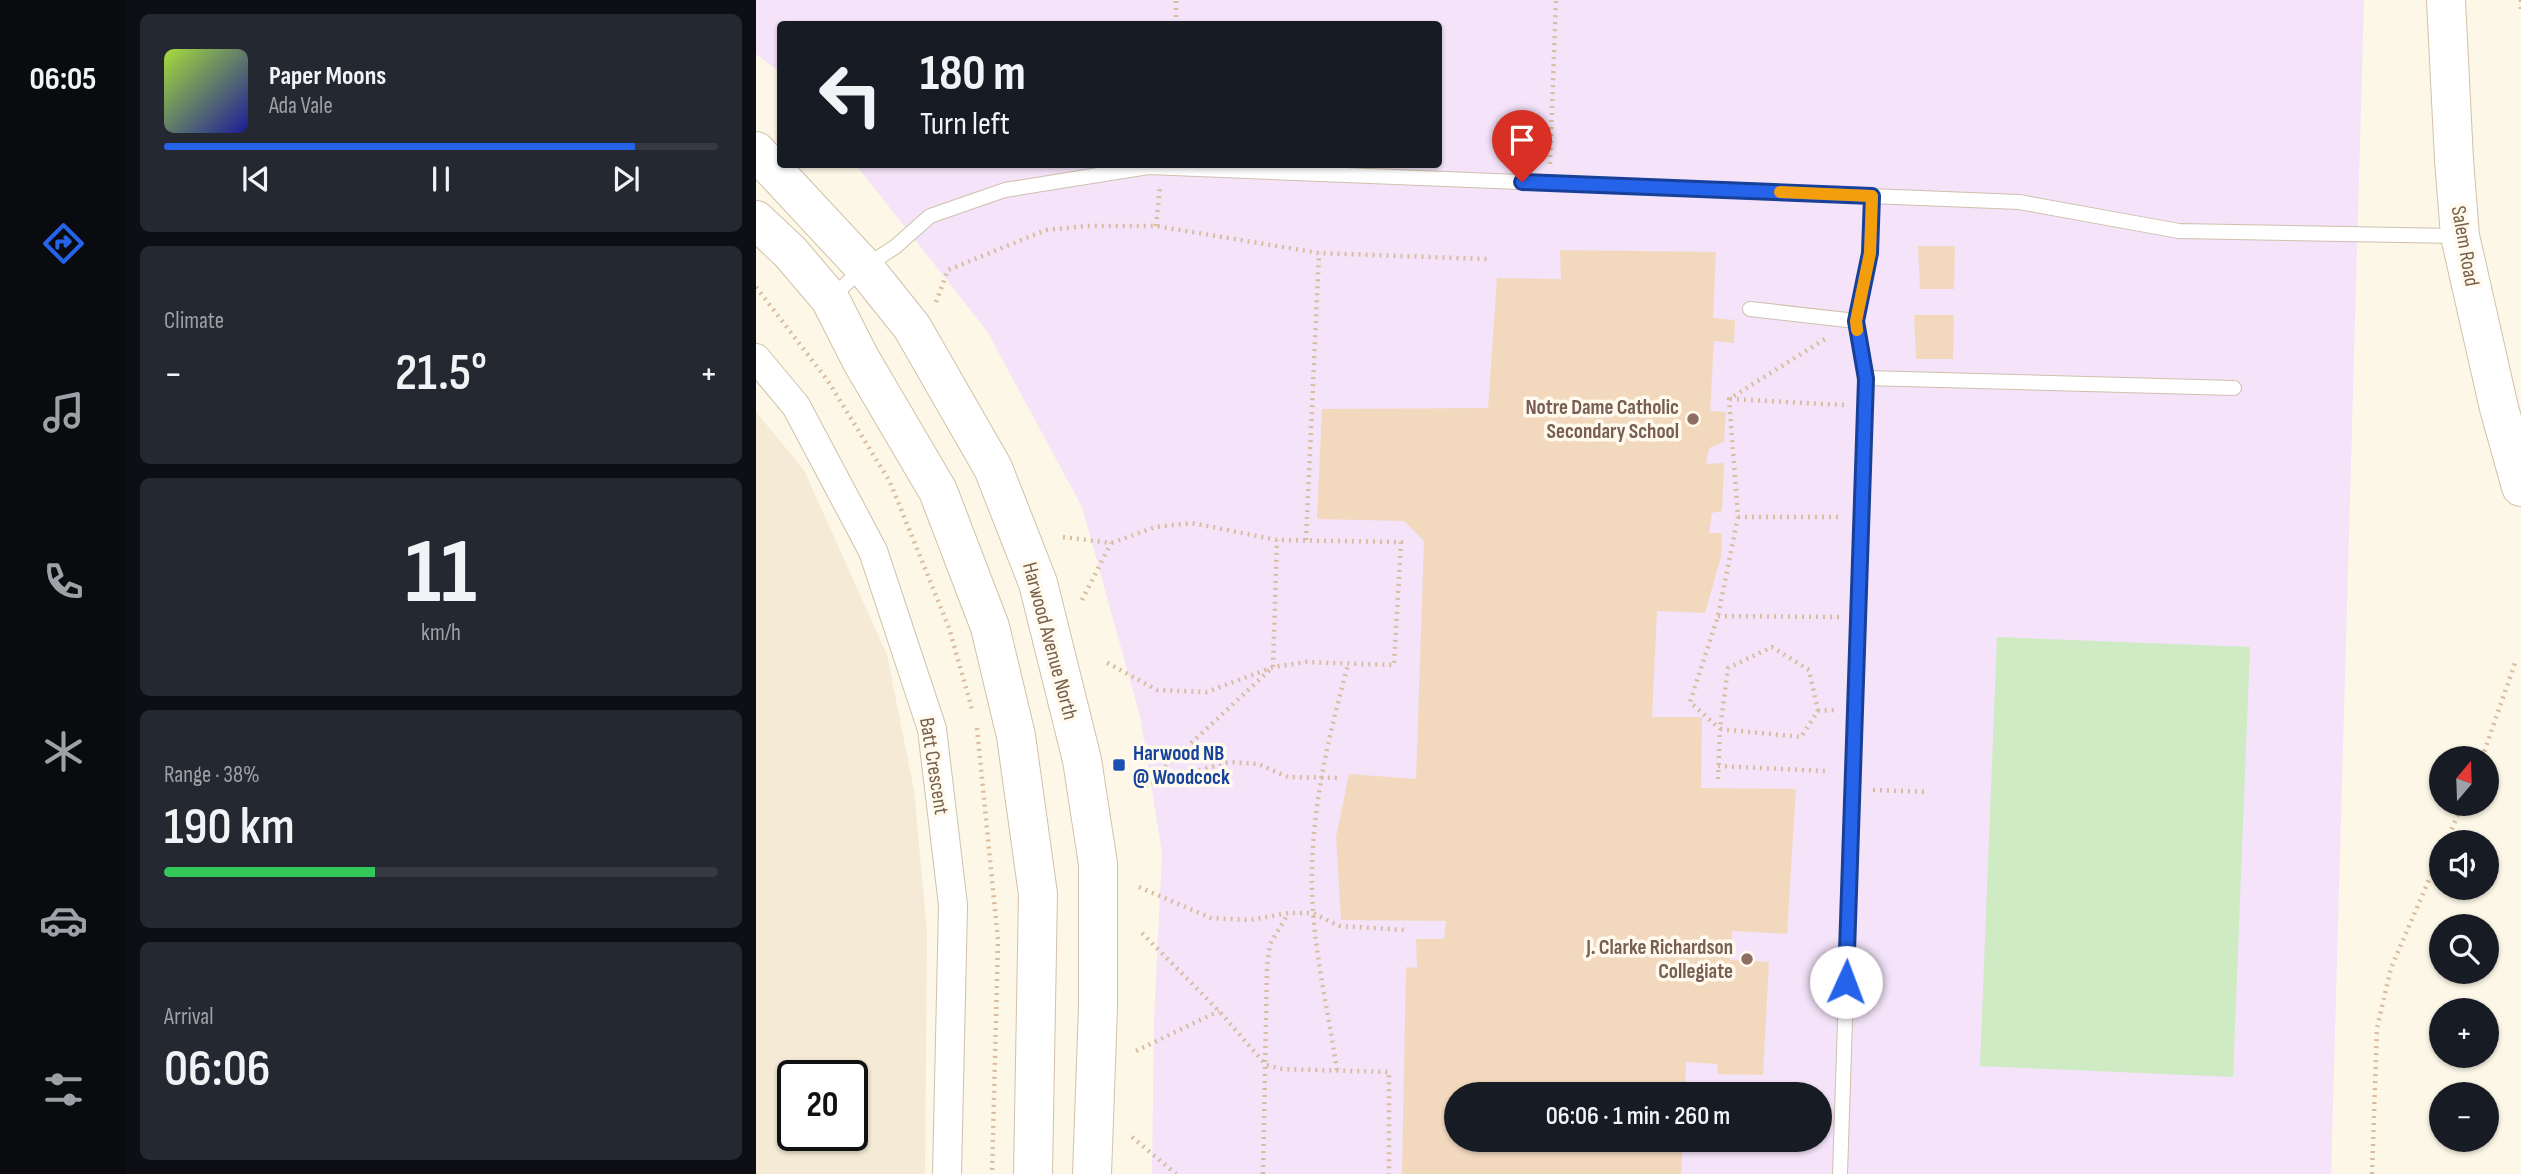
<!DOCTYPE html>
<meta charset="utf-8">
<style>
:root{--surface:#171b24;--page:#242831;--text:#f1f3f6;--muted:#9ea1a6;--line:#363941;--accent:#2563eb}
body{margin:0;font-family:"Sofia Sans Condensed",sans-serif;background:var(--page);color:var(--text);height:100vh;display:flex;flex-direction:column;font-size:26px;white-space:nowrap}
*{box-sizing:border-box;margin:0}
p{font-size:23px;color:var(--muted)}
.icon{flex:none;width:38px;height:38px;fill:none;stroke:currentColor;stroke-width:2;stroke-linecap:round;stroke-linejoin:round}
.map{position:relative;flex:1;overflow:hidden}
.side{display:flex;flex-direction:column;gap:14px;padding:14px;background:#0d0f14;width:630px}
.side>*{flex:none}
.guide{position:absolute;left:21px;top:21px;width:665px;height:147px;border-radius:7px;box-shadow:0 2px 5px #0004;background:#171b24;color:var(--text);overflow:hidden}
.needle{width:46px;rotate:19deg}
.fabs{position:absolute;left:1673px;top:746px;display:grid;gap:14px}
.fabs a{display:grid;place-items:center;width:70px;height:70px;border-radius:50%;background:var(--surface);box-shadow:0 2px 5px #0004;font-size:35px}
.speed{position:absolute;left:21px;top:1060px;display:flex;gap:14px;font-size:35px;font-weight:700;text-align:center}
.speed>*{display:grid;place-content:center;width:91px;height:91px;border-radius:50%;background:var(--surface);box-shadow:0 2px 5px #0004;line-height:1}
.speed .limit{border:4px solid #111;border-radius:10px;background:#fff;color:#111}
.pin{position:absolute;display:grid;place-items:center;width:60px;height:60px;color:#fff;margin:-72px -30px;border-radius:50% 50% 50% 0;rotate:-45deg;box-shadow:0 0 7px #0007}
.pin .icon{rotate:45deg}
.me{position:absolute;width:77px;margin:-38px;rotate:2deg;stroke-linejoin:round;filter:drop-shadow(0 0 5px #0008)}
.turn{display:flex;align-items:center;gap:24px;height:147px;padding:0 28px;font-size:32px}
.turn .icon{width:91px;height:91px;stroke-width:2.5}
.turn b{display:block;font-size:49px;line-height:60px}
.big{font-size:52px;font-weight:600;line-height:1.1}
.side .card{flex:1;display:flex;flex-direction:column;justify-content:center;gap:10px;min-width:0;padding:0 24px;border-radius:10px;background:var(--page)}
.side .dial{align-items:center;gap:0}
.dial b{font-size:91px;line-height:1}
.song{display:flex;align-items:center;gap:21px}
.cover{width:84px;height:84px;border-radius:10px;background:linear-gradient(135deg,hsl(80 70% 55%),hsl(240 70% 35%))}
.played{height:7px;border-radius:4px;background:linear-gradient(90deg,var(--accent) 85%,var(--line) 85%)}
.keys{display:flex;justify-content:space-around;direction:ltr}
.heat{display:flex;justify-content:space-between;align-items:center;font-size:38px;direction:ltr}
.charge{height:10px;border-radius:5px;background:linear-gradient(90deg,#34c759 38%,var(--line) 0)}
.trip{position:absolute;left:688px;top:1082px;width:388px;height:70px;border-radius:35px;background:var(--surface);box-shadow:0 2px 5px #0004;font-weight:600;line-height:70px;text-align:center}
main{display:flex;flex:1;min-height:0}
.tabs{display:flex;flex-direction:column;width:126px;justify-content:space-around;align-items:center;background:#090b0e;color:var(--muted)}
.tabs .icon{width:49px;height:49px}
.tabs .on{color:var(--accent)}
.tabs b{font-size:32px;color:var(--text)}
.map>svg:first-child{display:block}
</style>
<main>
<nav class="tabs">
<b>06:05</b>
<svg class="icon on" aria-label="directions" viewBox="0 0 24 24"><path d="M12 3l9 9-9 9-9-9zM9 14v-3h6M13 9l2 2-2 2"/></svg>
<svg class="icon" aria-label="music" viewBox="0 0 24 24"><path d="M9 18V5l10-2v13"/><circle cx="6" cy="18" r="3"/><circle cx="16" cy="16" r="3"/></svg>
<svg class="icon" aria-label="phone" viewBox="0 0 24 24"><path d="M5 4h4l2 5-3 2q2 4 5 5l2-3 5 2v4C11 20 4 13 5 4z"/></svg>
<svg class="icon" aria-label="climate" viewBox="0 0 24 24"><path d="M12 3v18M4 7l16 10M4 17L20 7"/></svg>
<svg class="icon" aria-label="car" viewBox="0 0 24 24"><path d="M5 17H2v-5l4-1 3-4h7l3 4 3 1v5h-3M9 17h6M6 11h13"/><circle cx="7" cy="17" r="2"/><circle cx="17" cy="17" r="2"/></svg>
<svg class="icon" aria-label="filters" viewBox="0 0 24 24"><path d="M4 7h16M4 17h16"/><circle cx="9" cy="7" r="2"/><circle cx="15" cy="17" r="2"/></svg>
</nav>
<section class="side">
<div class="card">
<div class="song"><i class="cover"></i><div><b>Paper Moons</b><p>Ada Vale</p></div></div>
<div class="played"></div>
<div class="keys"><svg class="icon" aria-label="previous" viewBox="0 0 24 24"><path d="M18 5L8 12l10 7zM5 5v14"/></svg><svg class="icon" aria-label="pause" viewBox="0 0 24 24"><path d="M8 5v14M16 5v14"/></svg><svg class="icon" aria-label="next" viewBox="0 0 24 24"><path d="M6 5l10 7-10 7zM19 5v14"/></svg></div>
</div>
<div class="card"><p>Climate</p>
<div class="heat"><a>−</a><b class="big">21.5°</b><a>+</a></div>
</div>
<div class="card dial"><b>11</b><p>km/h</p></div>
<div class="card"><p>Range · 38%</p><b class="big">190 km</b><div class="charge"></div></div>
<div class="card"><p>Arrival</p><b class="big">06:06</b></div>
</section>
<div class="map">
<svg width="1765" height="1174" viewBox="0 0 1765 1174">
<rect width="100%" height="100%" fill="#fdf7e7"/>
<path fill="#f4ead5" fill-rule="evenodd" d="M0,412L48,470L131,655L158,790L171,932L169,1174H0ZM37,1076H96V1136H37Z"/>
<path fill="#f4e3f9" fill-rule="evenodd" d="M0,0H1608L1575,1174H396L398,1021L406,853L384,716L326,507L231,331L100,165L682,164V24H24V72L0,54ZM700,1094H1064V1139H700Z"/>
<path fill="#cfebc4" d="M1241,637L1494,647L1477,1077L1224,1066Z"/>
<path fill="#f2d9be" d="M1162,246H1199L1198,289H1164Z
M804,250L960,252L957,318L979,320L978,343L958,341L954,411L970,412L968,442L953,448L950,464L968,463L966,511L956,513L953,533H966L965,557L949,613L901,611L896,717H946L945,788L1040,789L1031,934L976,931L974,960L1013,962L1007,1075L961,1074L962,1064L930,1062L929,1094H700V1139H927L925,1174H646L650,967L661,968L660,939H688L690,921L585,920L580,837L593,774L660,779L668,541L648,521L561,519L566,409L732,408L741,278L805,279Z
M1158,315H1198L1197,359H1160Z"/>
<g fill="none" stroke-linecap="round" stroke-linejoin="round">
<g stroke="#cfc0ac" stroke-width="16">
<path id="service" d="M75,298L108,267L139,247L174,216L249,190L392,167L1263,202L1423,231L1702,236
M994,309L1100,321
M1110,378L1478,388
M1084,1174L1110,378L1100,321L1114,253L1116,196"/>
</g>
<g stroke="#cfc0ac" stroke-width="30">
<path id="minor" d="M0,358L40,406L117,551L176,729L197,905L191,1174"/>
</g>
<g stroke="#d2c1a9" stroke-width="40">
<path id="secondary" d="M1690,0L1698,160L1704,236L1743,408L1765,487
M0,151L108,267L156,327L237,468L282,583L326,760L342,864V1007L336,1174
M0,220L34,252L74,299L105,360L182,491L234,627L260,736L282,894L277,1174"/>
</g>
<path stroke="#d8bda0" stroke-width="4.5" stroke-dasharray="2 5" stroke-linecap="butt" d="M1765,0V13
M420,24V0
M794,164L800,0
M400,226L404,186
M0,287L72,381L134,482L193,628L216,709
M180,302L192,270L290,230L331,226H400L563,253L732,259
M974,399L1088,405
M982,517H1087
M307,537L355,543L400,527L436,523L521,540L645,542L638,665L550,662L517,667L451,692L401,690L348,661
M550,540L563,253
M326,600L355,543
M962,616L1083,617
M1062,711L1053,670L1016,647L972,668L964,729L1045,737L1062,711L1078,710
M221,728L242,940L236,1174
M1726,758L1759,663
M962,766L1069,771
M962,779L964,729L934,702L962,616L982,517L973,399L1069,339
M389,786L517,667L521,540
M389,786L472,762L502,764L532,777L581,778
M1117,790L1172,792
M1690,842L1707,803
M383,887L455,918L494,920L532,913H557L583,926L651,930
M386,933L463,1011L510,1065L526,1069L633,1072V1174
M380,1051L463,1011
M581,1070C573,1018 561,964 557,912C551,827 570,745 592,665
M376,1137L420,1174
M507,1174L511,967L514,944L532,914
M1616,1174L1621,1028L1635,968L1685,852"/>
<use href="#service" stroke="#fff" stroke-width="14"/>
<use href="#minor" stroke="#fff" stroke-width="28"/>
<use href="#secondary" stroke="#fff" stroke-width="38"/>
</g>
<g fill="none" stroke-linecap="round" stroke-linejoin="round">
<g stroke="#184099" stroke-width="18">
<path id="route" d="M766,182L1116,196L1114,253L1100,321L1110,379L1090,982"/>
</g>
<use href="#route" stroke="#2563eb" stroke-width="12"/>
<path stroke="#f59e0b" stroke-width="12" d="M1024,192L1116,196L1114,253L1100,321L1101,330"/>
</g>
<g fill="#8d6e63" stroke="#fffaed" stroke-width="2.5">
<circle cx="937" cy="419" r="7"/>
<circle cx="991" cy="959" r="7"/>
</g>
<rect fill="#1a4fb4" stroke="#fffaed" stroke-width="2.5" x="356" y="758" width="14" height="14" rx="3.5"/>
<g text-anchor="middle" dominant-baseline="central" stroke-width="7" stroke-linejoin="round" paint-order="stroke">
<g font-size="21" fill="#77604a" stroke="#fffaed">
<text transform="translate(1709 246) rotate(80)">Salem Road</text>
<text transform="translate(294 641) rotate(75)">Harwood Avenue North</text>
<text transform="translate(178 766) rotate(81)">Batt Crescent</text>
</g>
<g font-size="21" font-weight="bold" fill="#785e54" stroke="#fffaed" text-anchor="end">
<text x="923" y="407">Notre Dame Catholic<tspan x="923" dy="24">Secondary School</tspan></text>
<text x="977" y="947">J. Clarke Richardson<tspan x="977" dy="24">Collegiate</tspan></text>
</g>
<g font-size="21" font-weight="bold" fill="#164399" stroke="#fffaed" text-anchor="start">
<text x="377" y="753">Harwood NB<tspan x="377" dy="24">@ Woodcock</tspan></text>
</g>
</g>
</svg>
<div class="fabs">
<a><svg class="needle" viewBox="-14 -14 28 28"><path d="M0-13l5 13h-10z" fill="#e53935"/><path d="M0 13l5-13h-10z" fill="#9ea1a6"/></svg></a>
<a><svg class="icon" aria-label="sound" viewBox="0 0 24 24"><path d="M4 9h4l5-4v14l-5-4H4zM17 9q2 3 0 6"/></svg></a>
<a><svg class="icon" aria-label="search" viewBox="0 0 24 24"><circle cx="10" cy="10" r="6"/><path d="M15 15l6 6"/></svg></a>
<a>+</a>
<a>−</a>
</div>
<div class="speed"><div class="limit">20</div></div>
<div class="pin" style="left:766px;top:182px;background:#d93025"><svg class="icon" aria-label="arrive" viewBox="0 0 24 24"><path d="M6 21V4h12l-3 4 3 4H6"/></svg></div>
<svg class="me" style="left:1090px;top:982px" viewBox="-20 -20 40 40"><circle r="19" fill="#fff"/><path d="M0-13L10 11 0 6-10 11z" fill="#2563eb"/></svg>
<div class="trip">06:06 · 1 min · 260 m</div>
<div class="guide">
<div class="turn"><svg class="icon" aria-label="left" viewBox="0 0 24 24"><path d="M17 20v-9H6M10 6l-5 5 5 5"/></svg><div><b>180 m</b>Turn left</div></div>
</div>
</div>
</main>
